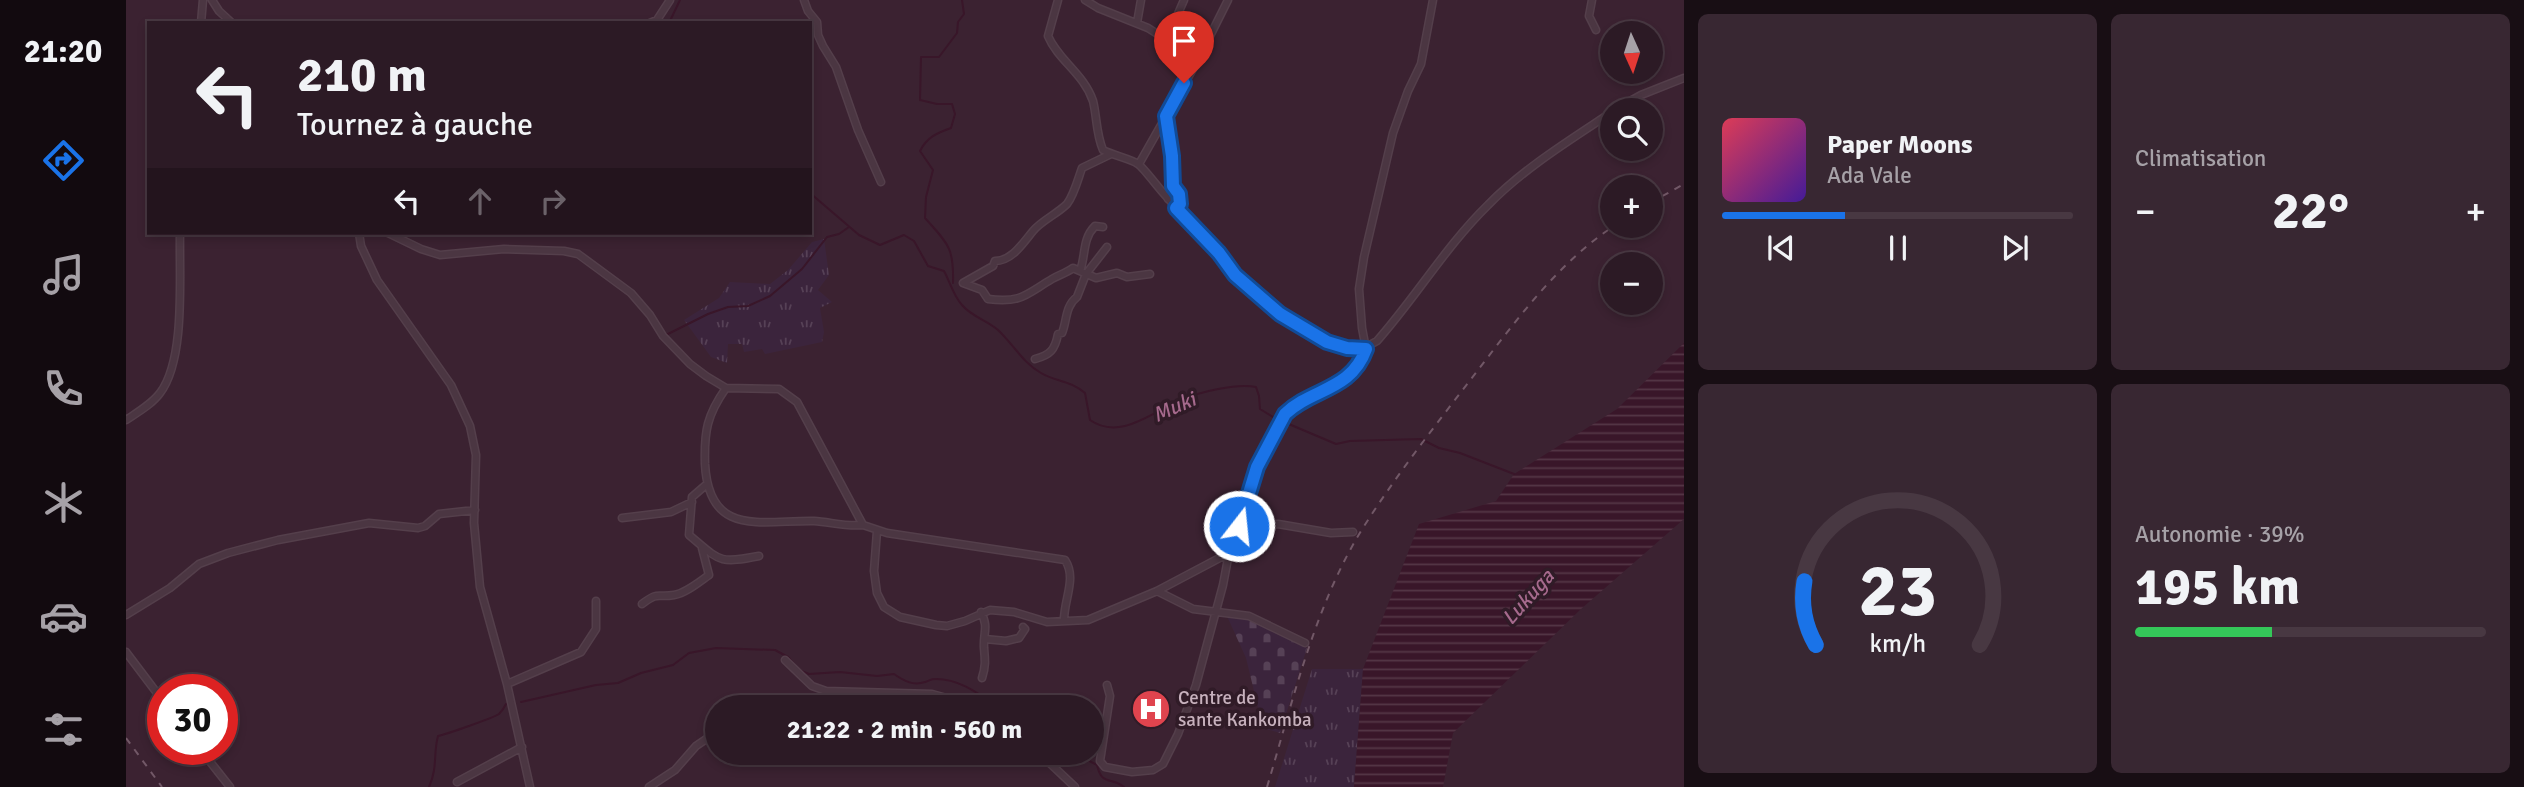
<!DOCTYPE html>
<html lang="fr">
<meta charset="utf-8">
<style>
:root{--surface:#2c1a25;--page:#382732;--text:#f1f3f6;--muted:#a6a1a7;--line:#483842;--accent:#1a73e8}
body{margin:0;font-family:Signika,sans-serif;background:var(--page);color:var(--text);height:100vh;display:flex;flex-direction:column;font-size:26px;white-space:nowrap}
*{box-sizing:border-box;margin:0}
p{font-size:23px;color:var(--muted)}
.icon{flex:none;width:38px;height:38px;fill:none;stroke:currentColor;stroke-width:2;stroke-linecap:round;stroke-linejoin:round}
.map{position:relative;flex:1;overflow:hidden}
.details{display:flex;flex-direction:column;gap:14px;padding:14px;background:#180e14;width:840px}
.details>*{flex:none}
.banner{position:absolute;left:21px;top:21px;width:665px;height:214px;border-radius:0px;box-shadow:0 4px 10px #0003,0 0 0 2px var(--line);background:#2c1a25;color:var(--text);overflow:hidden}
.needle{width:46px;rotate:177deg}
.controls{position:absolute;left:1474px;top:21px;display:grid;gap:14px}
.controls a{display:grid;place-items:center;width:63px;height:63px;border-radius:50%;background:var(--surface);box-shadow:0 4px 10px #0003,0 0 0 2px var(--line);font-size:35px}
.speed{position:absolute;left:21px;top:674px;display:flex;gap:14px;font-size:35px;font-weight:700;text-align:center}
.speed>*{display:grid;place-content:center;width:91px;height:91px;border-radius:50%;background:var(--surface);box-shadow:0 4px 10px #0003,0 0 0 2px var(--line);line-height:1}
.speed .limit{border:10px solid #d22;background:#fff;color:#111}
.pin{position:absolute;display:grid;place-items:center;width:60px;height:60px;color:#fff;margin:-72px -30px;border-radius:50% 50% 50% 0;rotate:-45deg;box-shadow:0 0 7px #0007}
.pin .icon{rotate:45deg}
.me{position:absolute;width:77px;margin:-38px;rotate:16deg;stroke-linejoin:round;filter:drop-shadow(0 0 5px #0008)}
.turn{display:flex;align-items:center;gap:24px;height:147px;padding:0 35px;font-size:32px}
.turn .icon{width:91px;height:91px;stroke-width:2.5}
.turn b{display:block;font-size:49px;line-height:60px}
.lanes{display:flex;align-items:center;height:66px;padding:0 35px;background:#0003;justify-content:center;gap:35px;direction:ltr}
.lanes .off{opacity:.35}
.big{font-size:52px;font-weight:800;line-height:1.1}
.details .card{flex:1;display:flex;flex-direction:column;justify-content:center;gap:10px;min-width:0;padding:0 24px;border-radius:10px;background:var(--page)}
.details .dial{align-items:center;gap:0}
.dial svg{height:182px;overflow:visible;fill:none;stroke:var(--line);stroke-width:7;stroke-linecap:round;text-anchor:middle}
.dial text{fill:var(--text);stroke:none}
.song{display:flex;align-items:center;gap:21px}
.cover{width:84px;height:84px;border-radius:10px;background:linear-gradient(135deg,hsl(350 70% 55%),hsl(260 70% 35%))}
.played{height:7px;border-radius:4px;background:linear-gradient(90deg,var(--accent) 35%,var(--line) 35%)}
.keys{display:flex;justify-content:space-around;direction:ltr}
.heat{display:flex;justify-content:space-between;align-items:center;font-size:38px;direction:ltr}
.charge{height:10px;border-radius:5px;background:linear-gradient(90deg,#34c759 39%,var(--line) 0)}
.details .tiles{flex:1;display:grid;gap:14px;grid-template-columns:repeat(2,1fr)}
.trip{position:absolute;left:579px;top:695px;width:399px;height:70px;border-radius:35px;background:var(--surface);box-shadow:0 4px 10px #0003,0 0 0 2px var(--line);font-weight:800;line-height:70px;text-align:center}
main{display:flex;flex:1;min-height:0}
.tab-bar{display:flex;flex-direction:column;width:126px;justify-content:space-around;align-items:center;background:#120a0f;color:var(--muted)}
.tab-bar .icon{width:49px;height:49px}
.tab-bar .current{color:var(--accent)}
.tab-bar b{font-size:32px;color:var(--text)}
.map>svg:first-child{display:block}
</style>
<main>
<nav class="tab-bar">
<b>21:20</b>
<svg class="icon current" aria-label="directions" viewBox="0 0 24 24"><path d="M12 3l9 9-9 9-9-9zM9 14v-3h6M13 9l2 2-2 2"/></svg>
<svg class="icon" aria-label="music" viewBox="0 0 24 24"><path d="M9 18V5l10-2v13"/><circle cx="6" cy="18" r="3"/><circle cx="16" cy="16" r="3"/></svg>
<svg class="icon" aria-label="phone" viewBox="0 0 24 24"><path d="M5 4h4l2 5-3 2q2 4 5 5l2-3 5 2v4C11 20 4 13 5 4z"/></svg>
<svg class="icon" aria-label="climate" viewBox="0 0 24 24"><path d="M12 3v18M4 7l16 10M4 17L20 7"/></svg>
<svg class="icon" aria-label="car" viewBox="0 0 24 24"><path d="M5 17H2v-5l4-1 3-4h7l3 4 3 1v5h-3M9 17h6M6 11h13"/><circle cx="7" cy="17" r="2"/><circle cx="17" cy="17" r="2"/></svg>
<svg class="icon" aria-label="filters" viewBox="0 0 24 24"><path d="M4 7h16M4 17h16"/><circle cx="9" cy="7" r="2"/><circle cx="15" cy="17" r="2"/></svg>
</nav>
<div class="map">
<svg width="1558" height="787" viewBox="0 0 1558 787">
<defs>
<pattern id="grass-tufts" width="24" height="20" patternUnits="userSpaceOnUse" patternTransform="scale(1.75)"><rect width="24" height="20" fill="#3b243c"/><path d="M3 7l-1-3M5 7V3M7 7l1-3M15 17l-1-3M17 17v-4M19 17l1-3" fill="none" stroke="#564156"/></pattern>
<pattern id="cemetery-stones" width="16" height="16" patternUnits="userSpaceOnUse" patternTransform="scale(1.75)"><rect width="16" height="16" fill="#3b243c"/><path d="M2 7V4a2 2 0 0 1 4 0v3zM10 15v-3a2 2 0 0 1 4 0v3z" fill="#564156"/></pattern>
<pattern id="water-rules" width="6" height="5" patternUnits="userSpaceOnUse" patternTransform="scale(1.75)"><rect width="6" height="5" fill="#391629"/><path d="M0 2.5h6" fill="none" stroke="#543646"/></pattern>
</defs>
<rect width="100%" height="100%" fill="#3b2231"/>
<path fill="url(#grass-tufts)" d="M698,239L703,275L692,290L706,302L694,308L698,332L696,342L639,354L636,349L618,352L616,344H602L601,363L585,357L558,320L593,298L604,282L644,284L662,270L686,242Z
M1186,669H1237L1228,787H1149Z"/>
<path fill="url(#cemetery-stones)" d="M1101,616L1127,620L1181,648L1154,733L1137,728L1120,658Z"/>
<path fill="url(#water-rules)" d="M1558,343V519L1455,609L1327,733L1317,787H1228L1237,669L1293,524L1370,501L1388,474L1491,409Z"/>
<g fill="none" stroke-linecap="round" stroke-linejoin="round">
<path stroke="#391629" stroke-width="2" d="M543,23L554,0
M684,193L733,235L754,245L778,235L788,241L802,266L818,271C824,282 828,297 836,305C846,317 861,320 872,330C887,344 897,363 915,373C930,382 944,380 959,393L964,420C994,441 1026,412 1055,400C1073,392 1111,383 1130,387L1133,396L1134,409L1152,420
M827,283C828,247 822,244 799,218L800,197L807,170L794,151C801,137 811,133 825,128L829,114L826,104H811L794,100L795,57H813L831,33L832,22L838,14L836,0
M538,336L582,314L602,307L622,306L644,296L676,269L701,237L713,234L723,227
M1158,422L1210,444L1224,441L1295,439L1313,448L1334,453L1388,474
M395,702L470,685L492,683L515,673L547,665L563,653L590,648L649,650L662,657L673,670L683,674L714,672L751,676L768,674C778,681 787,686 799,682C805,680 804,679 810,679C834,679 853,694 872,707
M946,752L971,765C976,787 985,776 998,787
M303,787C312,767 307,754 312,736C321,734 367,718 373,714C376,711 378,708 380,704"/>
<g stroke="#543f4b" stroke-width="9">
<path id="minor" d="M86,0L93,11L106,23
M678,0L682,11L691,22L692,35L697,46L710,67L732,130L755,182
M932,0L922,36C932,60 958,74 967,101C971,117 970,134 977,150C986,155 1005,159 1012,164C1018,168 1033,189 1040,196C1057,216 1076,235 1095,255C1101,261 1104,269 1110,276C1137,305 1211,367 1251,341C1290,297 1320,246 1362,205C1398,168 1444,140 1486,112
M959,0L972,8L1022,28L1072,60
M1466,0L1463,16L1470,30
M75,23L77,0
M524,23L531,20L544,0
M1011,23L1015,0
M1041,39L1058,0
M1488,110L1515,95L1558,78
M1039,116L1046,156L1047,186
M985,154L956,168C952,179 948,195 941,204C931,214 915,221 907,231C897,243 886,261 869,261L867,266L837,283L856,290L862,299C896,303 899,295 926,279C933,275 940,273 947,268L970,278L991,273L1001,277L1024,274
M1013,164L1072,60L1102,0
M1042,199L1047,186L1053,194L1054,204L1050,208
M233,233L235,246L251,280L325,385L344,426L350,455L348,523L354,587L381,684L404,787
M262,233L295,249L314,255L378,249L438,251L452,254L505,293L524,315L537,336L564,364L580,376L600,388L653,389L671,402L737,525L761,533L939,560C951,578 938,599 938,620
M954,271C960,255 956,239 969,226L977,227
M909,359C924,355 929,350 932,334L936,333C941,321 939,306 951,297L960,274L981,247
M600,388C581,415 578,431 579,464C583,538 635,520 688,521C704,522 721,527 737,525
M0,420C12,412 26,404 34,393C60,359 53,275 54,233
M581,484L566,497L563,535C594,561 592,564 633,556
M496,518L545,512L566,502
M1113,526L1152,524L1205,533L1227,532
M751,531L748,571L751,593L758,607L774,617L810,625L821,626L839,621L864,610L888,612L921,622L962,620L1031,591L1103,553
M1031,591L1067,609L1123,616L1179,643
M516,604C533,591 530,598 548,595C560,593 573,582 583,575L576,548
M855,612C863,628 857,632 858,648C859,659 860,666 856,678
M0,615L44,588L73,564L102,553L152,540L243,523L292,528L299,526L313,514L349,510
M859,639L880,641L893,638L899,629L897,627
M0,652L37,701
M659,660L686,686L700,691L806,694L853,707
M381,684L455,652L470,629V601
M981,685L984,696L974,761L979,767L1006,772L1027,770L1037,764L1052,734L1070,685L1097,585L1103,553L1131,467L1141,446L1159,414L1166,408L1202,390L1217,381L1237,356L1240,349L1236,328L1233,289L1238,257L1267,133L1282,91L1295,64L1307,0
M74,749L104,787
M912,752L949,787
M331,782L396,747
M523,787L549,770L570,746L592,731"/>
</g>
<use href="#minor" stroke="#4b3642" stroke-width="6"/>
<path stroke="#725867" stroke-width="2" stroke-dasharray="7 7" stroke-linecap="butt" d="M1524,203L1558,184
M0,738L36,787
M1141,787C1167,701 1188,608 1235,531C1270,475 1312,422 1352,370C1392,318 1433,262 1488,226"/>
</g>
<g fill="none" stroke-linecap="round" stroke-linejoin="round">
<g stroke="#114b97" stroke-width="18">
<path id="route" d="M1058,83L1040,116L1046,156L1047,186L1053,194L1054,204L1050,208L1093,253L1109,275L1154,314L1201,342L1221,348L1240,349C1225,391 1186,388 1159,414L1131,467L1113,526"/>
</g>
<use href="#route" stroke="#1a73e8" stroke-width="12"/>
</g>
<defs>
<g id="hospital-disc" transform="scale(2.0125)"><circle r="9.5" fill="#e0444e" stroke="#301b27"/><path d="M-5-5h3v3.5h4V-5h3V5h-3V1.5h-4V5h-3Z" fill="#fff"/></g>
</defs>
<g fill-rule="evenodd">
<use href="#hospital-disc" x="1025" y="709"/>
</g>
<g text-anchor="middle" dominant-baseline="central" stroke-width="7" stroke-linejoin="round" paint-order="stroke">
<g font-size="19" fill="#c7b1bd" stroke="#301b27" text-anchor="start">
<text x="1052" y="698">Centre de<tspan x="1052" dy="22">sante Kankomba</tspan></text>
</g>
<g font-size="21" font-style="italic" fill="#a66a8d" stroke="#301b27">
<text transform="translate(1048 407) rotate(-24)">Muki</text>
<text transform="translate(1402 597) rotate(-48)">Lukuga</text>
</g>
</g>
</svg>
<div class="controls">
<a><svg class="needle" viewBox="-14 -14 28 28"><path d="M0-13l5 13h-10z" fill="#e53935"/><path d="M0 13l5-13h-10z" fill="#a6a1a7"/></svg></a>
<a><svg class="icon" aria-label="search" viewBox="0 0 24 24"><circle cx="10" cy="10" r="6"/><path d="M15 15l6 6"/></svg></a>
<a>+</a>
<a>−</a>
</div>
<div class="speed"><div class="limit">30</div></div>
<div class="pin" style="left:1058px;top:83px;background:#d93025"><svg class="icon" aria-label="arrive" viewBox="0 0 24 24"><path d="M6 21V4h12l-3 4 3 4H6"/></svg></div>
<svg class="me" style="left:1113px;top:526px" viewBox="-20 -20 40 40"><circle r="17" fill="#1a73e8" stroke="#fff" stroke-width="3"/><path d="M0-11L8 9 0 5-8 9z" fill="#fff"/></svg>
<div class="trip">21:22 · 2 min · 560 m</div>
<div class="banner">
<div class="turn"><svg class="icon" aria-label="left" viewBox="0 0 24 24"><path d="M17 20v-9H6M10 6l-5 5 5 5"/></svg><div><b>210 m</b>Tournez à gauche</div></div>
<div class="lanes"><svg class="icon" aria-label="left" viewBox="0 0 24 24"><path d="M17 20v-9H6M10 6l-5 5 5 5"/></svg><svg class="icon off" aria-label="ahead" viewBox="0 0 24 24"><path d="M12 20V5M6 11l6-6 6 6"/></svg><svg class="icon off" aria-label="right" viewBox="0 0 24 24"><path d="M7 20v-9h11M14 6l5 5-5 5"/></svg></div>
</div>
</div>
<section class="details">
<div class="tiles">
<div class="card">
<div class="song"><i class="cover"></i><div><b>Paper Moons</b><p>Ada Vale</p></div></div>
<div class="played"></div>
<div class="keys"><svg class="icon" aria-label="previous" viewBox="0 0 24 24"><path d="M18 5L8 12l10 7zM5 5v14"/></svg><svg class="icon" aria-label="pause" viewBox="0 0 24 24"><path d="M8 5v14M16 5v14"/></svg><svg class="icon" aria-label="next" viewBox="0 0 24 24"><path d="M6 5l10 7-10 7zM19 5v14"/></svg></div>
</div>
<div class="card"><p>Climatisation</p>
<div class="heat"><a>−</a><b class="big">22°</b><a>+</a></div>
</div>
<div class="card dial"><svg viewBox="0 0 100 80">
<path d="M14 69A42 42 0 1 1 86 69"/>
<path d="M14 69A42 42 0 0 1 9 41" stroke="#1a73e8"/>
<text x="50" y="56" font-size="32" font-weight="700">23</text>
<text x="50" y="72" font-size="11">km/h</text>
</svg></div>
<div class="card"><p>Autonomie · 39%</p><b class="big">195 km</b><div class="charge"></div></div>
</div>
</section>
</main>
